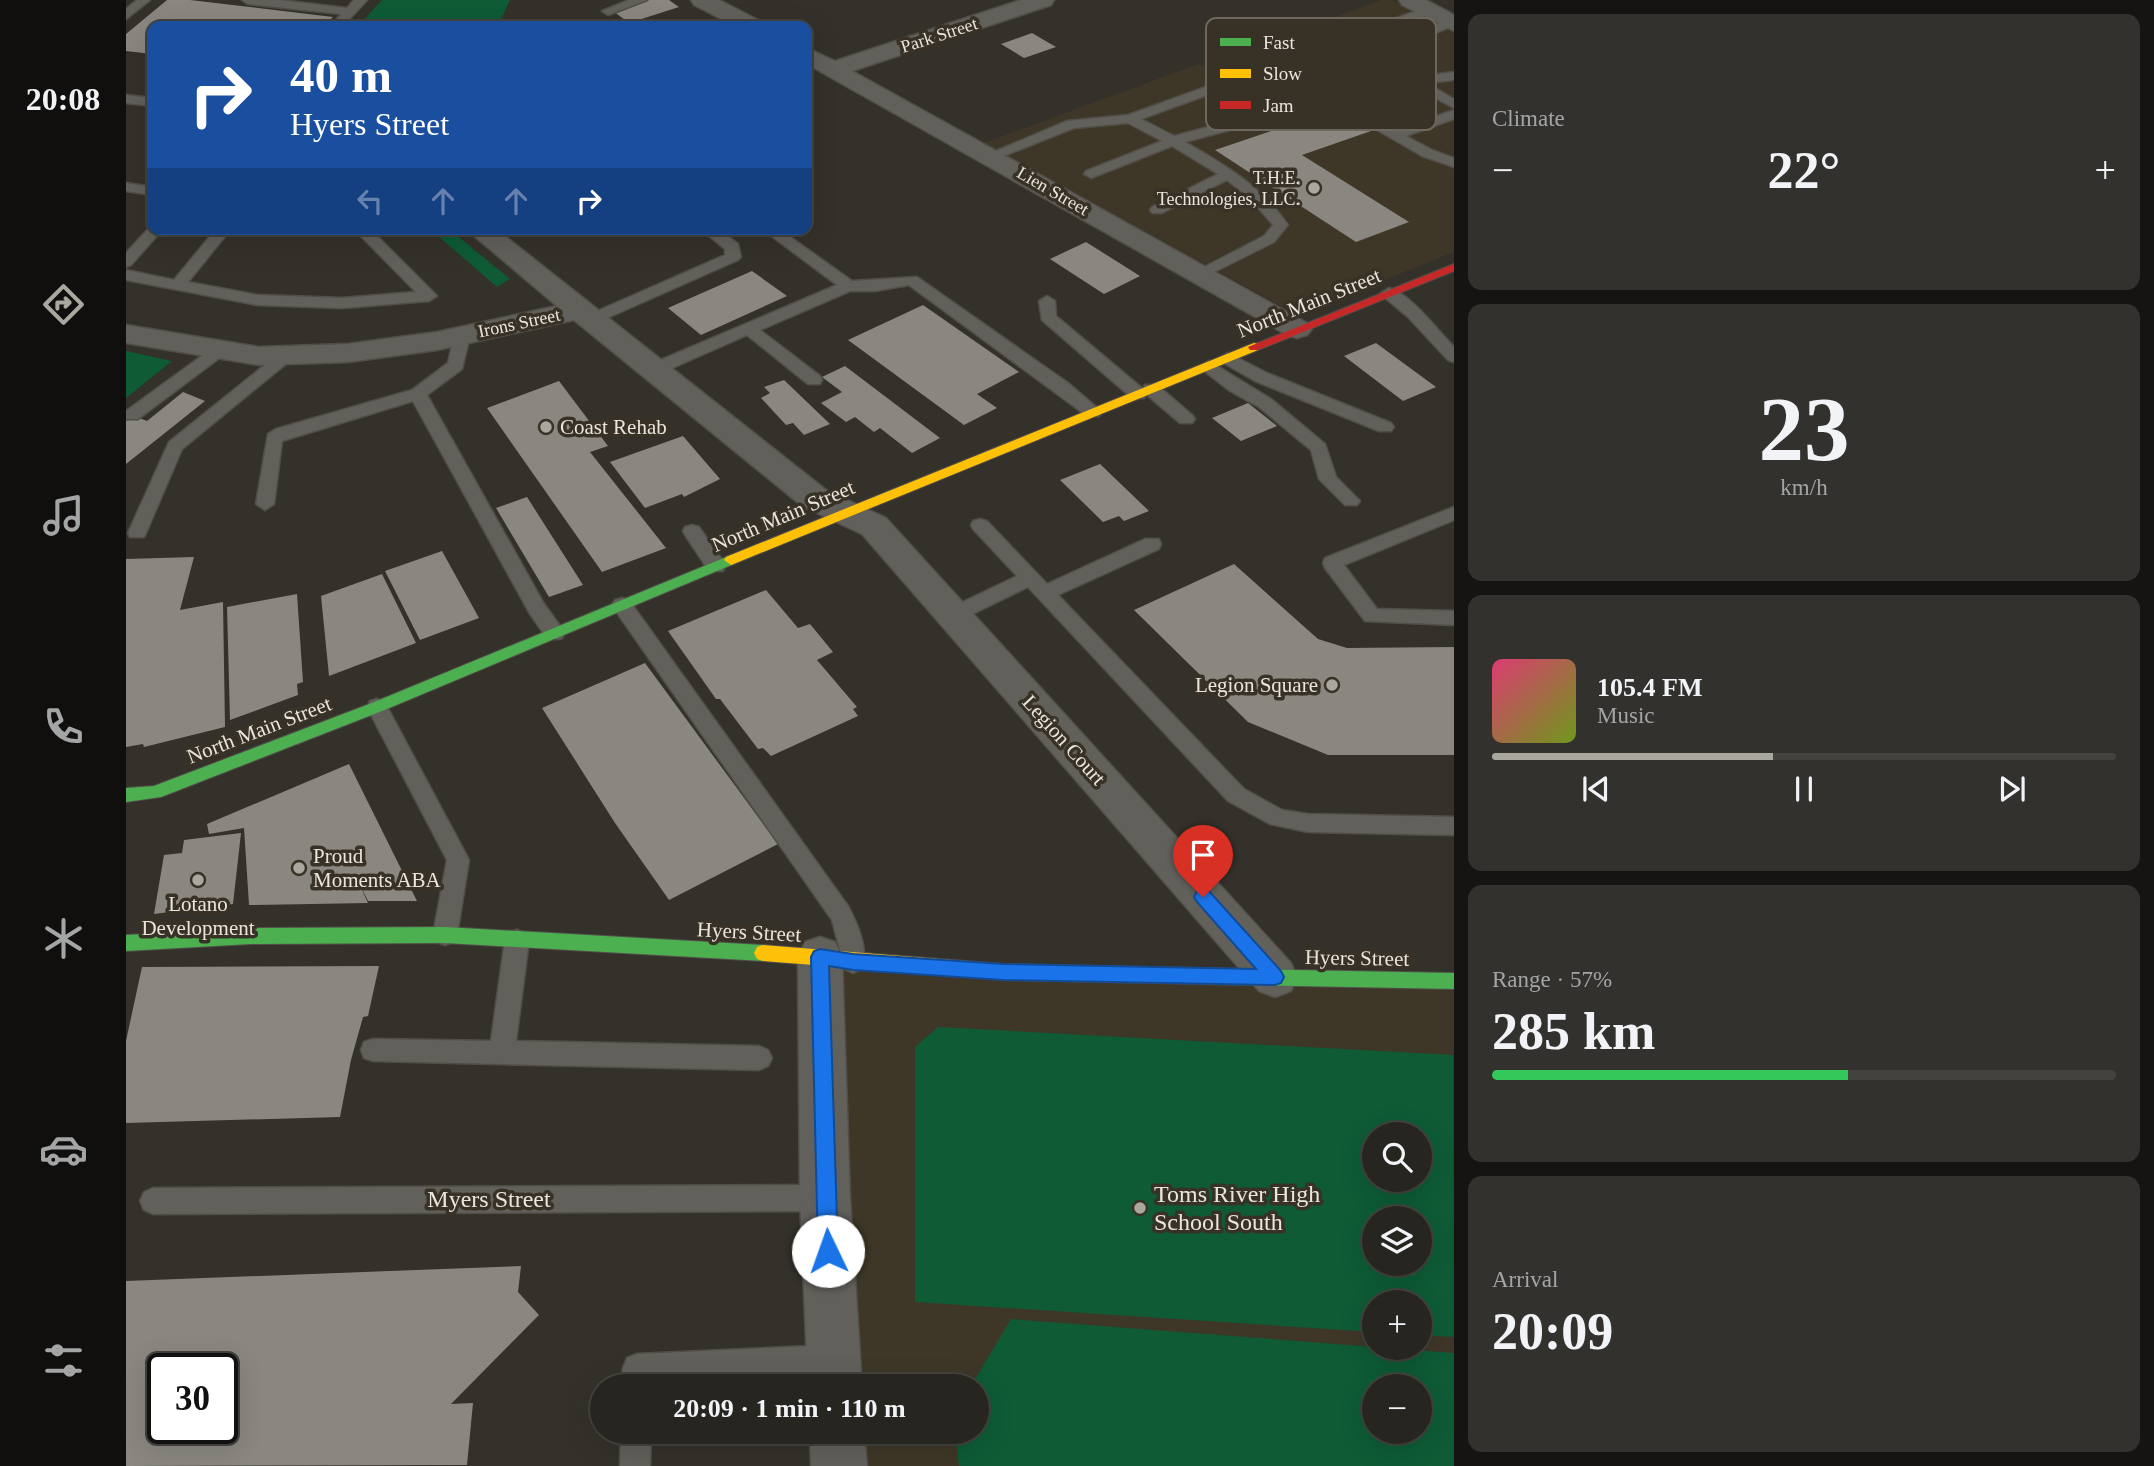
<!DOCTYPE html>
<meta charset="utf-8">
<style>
:root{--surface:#272520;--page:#33312d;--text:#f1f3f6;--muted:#a4a5a5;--line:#43423e;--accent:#aaa79f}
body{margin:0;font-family:Georgia,serif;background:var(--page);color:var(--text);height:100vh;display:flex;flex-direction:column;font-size:26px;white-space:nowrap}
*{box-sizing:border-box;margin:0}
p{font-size:23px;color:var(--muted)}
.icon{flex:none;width:38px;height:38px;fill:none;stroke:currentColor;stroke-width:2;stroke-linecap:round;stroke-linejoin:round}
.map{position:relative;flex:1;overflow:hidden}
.sheet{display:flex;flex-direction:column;gap:14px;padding:14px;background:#151412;width:700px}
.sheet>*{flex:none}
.banner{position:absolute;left:21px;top:21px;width:665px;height:214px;border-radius:14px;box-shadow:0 7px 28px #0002,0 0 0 2px var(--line);background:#1a4fa0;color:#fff;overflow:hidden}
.tools{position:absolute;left:1236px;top:1122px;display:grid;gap:14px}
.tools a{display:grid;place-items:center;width:70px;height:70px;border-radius:50%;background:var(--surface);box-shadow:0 7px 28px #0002,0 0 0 2px var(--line);font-size:35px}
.speed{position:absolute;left:21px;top:1353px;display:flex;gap:14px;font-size:35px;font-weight:700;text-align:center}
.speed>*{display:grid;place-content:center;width:91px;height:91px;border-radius:50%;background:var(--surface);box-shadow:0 7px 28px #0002,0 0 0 2px var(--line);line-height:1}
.speed .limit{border:4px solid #111;border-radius:10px;background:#fff;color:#111}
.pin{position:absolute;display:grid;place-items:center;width:60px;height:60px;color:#fff;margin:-72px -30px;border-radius:50% 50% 50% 0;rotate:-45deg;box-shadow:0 0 7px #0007}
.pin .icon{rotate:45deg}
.me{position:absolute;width:77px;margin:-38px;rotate:357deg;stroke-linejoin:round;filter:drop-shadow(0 0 5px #0008)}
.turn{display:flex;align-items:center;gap:24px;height:147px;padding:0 28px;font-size:32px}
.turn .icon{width:91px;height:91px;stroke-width:2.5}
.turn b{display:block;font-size:49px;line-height:60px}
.lanes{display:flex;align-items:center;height:66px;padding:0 28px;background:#0003;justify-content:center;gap:35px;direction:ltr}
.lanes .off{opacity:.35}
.big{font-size:52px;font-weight:700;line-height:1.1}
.sheet .widget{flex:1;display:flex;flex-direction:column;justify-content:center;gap:10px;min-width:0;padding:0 24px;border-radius:14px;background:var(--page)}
.sheet .dial{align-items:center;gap:0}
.dial b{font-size:91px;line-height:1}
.song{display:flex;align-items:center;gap:21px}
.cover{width:84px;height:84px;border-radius:10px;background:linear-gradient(135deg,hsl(340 70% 55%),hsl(80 70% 35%))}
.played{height:7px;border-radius:4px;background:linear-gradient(90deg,var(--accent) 45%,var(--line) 45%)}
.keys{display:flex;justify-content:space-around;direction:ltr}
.heat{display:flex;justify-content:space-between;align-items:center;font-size:38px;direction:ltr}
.charge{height:10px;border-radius:5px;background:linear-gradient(90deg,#34c759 57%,var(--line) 0)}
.trip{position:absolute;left:464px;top:1374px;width:399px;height:70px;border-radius:35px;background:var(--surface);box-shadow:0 7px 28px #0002,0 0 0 2px var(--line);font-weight:700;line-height:70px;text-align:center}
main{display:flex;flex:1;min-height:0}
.dock{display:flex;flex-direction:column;width:126px;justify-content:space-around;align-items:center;background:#100f0d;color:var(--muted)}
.dock .icon{width:49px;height:49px}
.dock .selected{color:var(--accent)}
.dock b{font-size:32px;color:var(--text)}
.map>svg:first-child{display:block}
</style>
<main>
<nav class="dock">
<b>20:08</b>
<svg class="icon selected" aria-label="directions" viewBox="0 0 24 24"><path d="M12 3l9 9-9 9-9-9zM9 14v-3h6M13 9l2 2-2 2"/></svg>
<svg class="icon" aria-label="music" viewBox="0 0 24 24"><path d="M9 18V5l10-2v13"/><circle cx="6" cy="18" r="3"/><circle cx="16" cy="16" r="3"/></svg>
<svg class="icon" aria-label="phone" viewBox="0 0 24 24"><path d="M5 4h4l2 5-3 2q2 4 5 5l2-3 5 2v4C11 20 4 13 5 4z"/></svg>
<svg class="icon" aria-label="climate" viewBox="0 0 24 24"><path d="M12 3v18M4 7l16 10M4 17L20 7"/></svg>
<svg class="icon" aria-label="car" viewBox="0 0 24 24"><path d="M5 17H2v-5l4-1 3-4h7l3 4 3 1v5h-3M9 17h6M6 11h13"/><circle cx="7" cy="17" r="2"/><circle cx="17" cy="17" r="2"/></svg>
<svg class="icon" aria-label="filters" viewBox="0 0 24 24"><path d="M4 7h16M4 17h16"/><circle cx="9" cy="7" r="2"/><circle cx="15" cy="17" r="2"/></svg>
</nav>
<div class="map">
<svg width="1328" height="1466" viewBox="0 0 1328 1466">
<rect width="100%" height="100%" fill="#34312a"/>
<path fill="#3e3727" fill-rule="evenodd" d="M1255,0H1266L1328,32V252L1186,309L1173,311L1159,308L858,143L1072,64L1078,66Z
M694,956L1328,983V1466H713L711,1432H850V1386H709ZM1248,1134H1293V1180H1248ZM1248,1218H1293V1264H1248ZM1248,1302H1293V1348H1248ZM1248,1386H1293V1432H1248Z"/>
<path fill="#0e5b36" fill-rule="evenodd" d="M256,0H384L372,26H232Z
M304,229H323L384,279L371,287Z
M0,351L46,361L0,398Z
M812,1027L1327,1055L1328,1337L1293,1335V1302H1248V1332L789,1302V1047ZM1248,1134H1293V1180H1248ZM1293,1218V1264H1248V1218Z
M885,1319L1328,1353V1466H833L829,1432H850V1386H845ZM1248,1386H1293V1432H1248Z"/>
<path fill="#8a8781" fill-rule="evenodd" d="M41,0H64L207,17L197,26H26V54L0,51V34Z
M523,0H543L553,7L503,23L487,11Z
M906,33L930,47L898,58L875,44Z
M1208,110L1245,131L1176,155L1283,222L1230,242L1089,150Z
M960,242L1014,276L978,294L924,259Z
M626,271L661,296L575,335L542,308Z
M797,305L893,372L851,394L871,408L838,425L722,340Z
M1250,343L1310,387L1277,401L1218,356Z
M719,366L814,438L786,453L754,428L748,432L729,417L720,422L695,403L716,392L696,377Z
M658,380L704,424L678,435L667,423L660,425L635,398L644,393L638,387Z
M433,381L482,446L464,452L540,548L476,572L361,408Z
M57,392L79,401L0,464V413L21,421Z
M1122,403L1151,426L1115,441L1086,418Z
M557,436L594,479L558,497L556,494L519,508L484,462Z
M974,464L1023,511L998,521L993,516L977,522L934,480Z
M401,497L457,585L423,597L370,508Z
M316,551L353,618L294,640L259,571Z
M68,557L54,610L97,602L99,727L18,747L17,744L0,747V559Z
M1108,564L1192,639L1221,648L1328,647V755H1202L1122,722L1008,610Z
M256,574L290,643L203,676L195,596Z
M640,590L672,628L684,624L707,652L691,660L731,707L727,709L732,716L645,756L637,748L632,749L594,699H590L542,631Z
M171,594L177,682L171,684L172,695L104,720L101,607Z
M519,663L652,844L543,900L489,823L416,708Z
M223,764L291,901H242L231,879L242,903L123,905L118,828L83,834L81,824Z
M115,833L107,904L28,914L38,855L56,853L58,840Z
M253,966L242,1016L237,1017L225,1060L214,1117L0,1123V1041L16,967Z
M395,1266L392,1292L413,1315L325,1404L347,1403L341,1465L0,1466V1281ZM37,1368H96V1428H37Z"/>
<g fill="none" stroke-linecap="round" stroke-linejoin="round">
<g stroke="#514e48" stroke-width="3">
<path id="lane" d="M11,0H24L0,19V9Z
M116,0H153L221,8L228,0H241L217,26H205L215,14L122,4Z
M503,0H521L482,15L476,11Z
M1304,6L1308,7V13L1015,119L1048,136L1202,96L1265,74L1240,60V54L1321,19H1328V25L1254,57L1289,77L1328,72V80L1300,83L1328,99V108L1274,79L1218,100L1271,130L1328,110V119L1280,136L1306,150L1328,158V167L1296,156L1205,103L1059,142C1098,164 1136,187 1162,225L1148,242L1078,277H1068L1065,274L1138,236L1147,225L1123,197L1101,180L1036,213H1026L1024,210L1026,207L1092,174L1046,146L965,178L958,174L960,171L1036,141L1002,123L948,128L870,159H860L858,156L941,121L1002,115Z
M0,95L26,98V106L0,103Z
M0,183L26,187V195L0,191Z
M25,226L26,229H37L5,265L0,267V253Z
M90,229H105L62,282L131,295L216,298L290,292L228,229H244L311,296L303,301L216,308L131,305L0,280V270L48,280Z
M575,229H592L612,244L615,257L612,260L472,322H460L458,319L460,316L599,255V249Z
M636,229H653L726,281L791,277L942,383L976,412L973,416H961L783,285L749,291H724L634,330L694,376L696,380L694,384H682L621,335L535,373H523L521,369L523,365L711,285Z
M1263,288C1285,294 1312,331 1328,347V362L1322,360L1282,317L1257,296L1255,293Z
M921,296L929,301L930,316L1017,389L1019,385H1031L1066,415L1069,419L1066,423H1054L1020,394L1018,398H1006L916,320L913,301Z
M336,331L344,336L336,369L301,395L418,604L439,633L436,638C420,643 413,626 404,614L287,401L156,441L148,504L139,510L130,504L142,434L150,429L286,390L322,363L328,336Z
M94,345L100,347L102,350L100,353L12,419H0V411L88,347Z
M161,350L167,352L169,355L167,358L56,449L20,533L18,537H4L2,533L43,442L155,352Z
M1102,353L1141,373L1265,423L1268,427L1265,431H1253L1129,381L1096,362L1094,358Z
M1083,361L1145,399L1199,444L1210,477L1234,501L1231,505H1219L1193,479L1185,450L1133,407L1104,391L1077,370L1075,366Z
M1328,507V520L1218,565L1251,609L1328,611V625L1239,621L1199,568L1197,563L1199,558Z
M854,519L861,521L921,584L1019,539H1033L1035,544L1033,549L932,595L1118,789L1156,810L1182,814L1328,817V835L1182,832L1144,824L1102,801L902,587L834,620H820L817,615L820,610L891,576L847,529L845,525L847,521Z
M566,525L573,527L597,561L599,566L597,571H583L559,535L557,531L559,527Z
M496,598L503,600L722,906C731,923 744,951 735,969L727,973L719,969L706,920L489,610L486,605L489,600Z
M251,699L258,701L343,860L331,935L327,942L319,945L311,942L307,935L321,860L241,707L244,701Z
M391,930L399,933L403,940L390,1041L633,1046L642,1050L646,1058L642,1066L633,1070L247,1061L238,1058L235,1050L238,1042L247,1039L365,1041L379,940L383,933Z
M699,1185L708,1189L712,1198L708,1207L699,1211L27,1214L18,1210L14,1201L18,1192L27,1188Z
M707,1345L717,1349L721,1359L717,1369L707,1373L525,1382V1386H495L497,1368L501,1358L511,1354Z
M495,1432H525L524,1466H494Z"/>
</g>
<g stroke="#514e48" stroke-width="3">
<path id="street" d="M565,0H593L634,21L637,26H609L568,5Z
M895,0H928L925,5L726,71L1181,323L1186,329L1181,335L1171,338L1161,335L681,64V48L709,61Z
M1273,0H1300L1328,15V31L1276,5Z
M340,229H370L700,490L760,518L1165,963L1171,977L1165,991L1149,997L1133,991L736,534L676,506L448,320L311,350L222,362L133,365L0,343V325L133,347L222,344L311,332L431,306Z
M694,937L709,942L716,956L724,1198L736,1386H682L674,1198L672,956L679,942Z
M684,1432H738L741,1466H685Z"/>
</g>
<g stroke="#514e48" stroke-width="2">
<path id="fast" d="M605,555L612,560L610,563L256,711L35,797L0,802V788L28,786L246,703Z
M319,927L637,945L643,947L646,953L643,959L637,961L319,943L125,944L0,951V935L125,928Z
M1123,969L1328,973V989L1123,985L1117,983L1114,977L1117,971Z"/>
</g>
<g stroke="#514e48" stroke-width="2">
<path id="slow" d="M1128,343L1132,344V350L610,563L605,565L598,560L600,557Z
M637,945L877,964L1123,969L1129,971L1132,977L1129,983L1123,985L877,980L637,961L631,959L628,953L631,947Z"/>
</g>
<g stroke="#514e48" stroke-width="2">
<path id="jam" d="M1328,264V271L1132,350H1124L1122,347Z"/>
</g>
<use href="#lane" fill="#62605b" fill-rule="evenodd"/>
<use href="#street" fill="#62605b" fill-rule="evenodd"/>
<use href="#fast" fill="#4caf50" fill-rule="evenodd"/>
<use href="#slow" fill="#ffc107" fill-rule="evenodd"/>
<use href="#jam" fill="#c62828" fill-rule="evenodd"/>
</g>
<path fill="#1a73e8" stroke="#114b97" stroke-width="2" d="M1077,889L1083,891L1155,971L1158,977L1155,983L1149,985L877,980L727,970L703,966L712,1251L709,1259L702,1262L695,1259L692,1251L685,957L688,951L694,949L727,954L877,964L1130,969L1071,902L1068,897L1071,891Z"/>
<g fill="#aaa79f" stroke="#383226" stroke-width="2.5">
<circle cx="1188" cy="188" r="7"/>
<circle cx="420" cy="427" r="7"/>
<circle cx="1206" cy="685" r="7"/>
<circle cx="173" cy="868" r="7"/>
<circle cx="72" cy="880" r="7"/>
<circle cx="1014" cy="1208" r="7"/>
</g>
<g text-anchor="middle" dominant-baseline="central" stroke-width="7" stroke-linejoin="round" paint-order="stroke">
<g font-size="18" fill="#e9e6de" stroke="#383226">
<text transform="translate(813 35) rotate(-18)">Park Street</text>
<text transform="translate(927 191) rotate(30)">Lien Street</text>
<text transform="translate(393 323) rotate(-12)">Irons Street</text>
</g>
<g font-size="18" fill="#e9e6de" stroke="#383226" text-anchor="end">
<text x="1174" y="178">T.H.E.<tspan x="1174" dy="21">Technologies, LLC.</tspan></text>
</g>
<g font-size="21" fill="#e9e6de" stroke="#383226">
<text transform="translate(1183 303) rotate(-22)">North Main Street</text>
<text transform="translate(657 516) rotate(-23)">North Main Street</text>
<text transform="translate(133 730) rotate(-21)">North Main Street</text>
<text transform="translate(938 740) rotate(48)">Legion Court</text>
<text transform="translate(623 932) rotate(3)">Hyers Street</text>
<text transform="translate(1231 958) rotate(1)">Hyers Street</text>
</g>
<g font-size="21" fill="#e9e6de" stroke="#383226" text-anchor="start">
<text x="434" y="427">Coast Rehab</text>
<text x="1192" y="685" text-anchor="end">Legion Square</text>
<text x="187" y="856">Proud<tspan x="187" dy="24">Moments ABA</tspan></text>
<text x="72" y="904" text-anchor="middle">Lotano<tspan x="72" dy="24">Development</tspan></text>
</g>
<g font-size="24" fill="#e9e6de" stroke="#383226" text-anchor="start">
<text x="1028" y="1194">Toms River High<tspan x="1028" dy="28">School South</tspan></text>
</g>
<g font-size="24" fill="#e9e6de" stroke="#383226">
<text x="363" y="1199">Myers Street</text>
</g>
</g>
<rect x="1080" y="18" width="230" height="112" rx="10" fill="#383226" stroke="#6d685d" stroke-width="2"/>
<rect x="1094" y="38" width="31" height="8" fill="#4caf50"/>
<rect x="1094" y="69" width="31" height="9" fill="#ffc107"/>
<rect x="1094" y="101" width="31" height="8" fill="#c62828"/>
<g font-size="19" fill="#e9e6de">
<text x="1137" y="49">Fast</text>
<text x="1137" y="80">Slow</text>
<text x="1137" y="112">Jam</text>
</g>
</svg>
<div class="tools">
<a><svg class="icon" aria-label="search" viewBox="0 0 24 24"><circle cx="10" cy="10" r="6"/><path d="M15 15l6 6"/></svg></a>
<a><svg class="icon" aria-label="layers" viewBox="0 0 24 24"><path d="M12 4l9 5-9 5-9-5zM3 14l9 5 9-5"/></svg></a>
<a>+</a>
<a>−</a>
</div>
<div class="speed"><div class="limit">30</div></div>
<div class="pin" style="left:1077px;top:897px;background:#d93025"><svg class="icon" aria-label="arrive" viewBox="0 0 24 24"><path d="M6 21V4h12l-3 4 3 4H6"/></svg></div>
<svg class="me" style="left:702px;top:1251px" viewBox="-20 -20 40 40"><circle r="19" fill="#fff"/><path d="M0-13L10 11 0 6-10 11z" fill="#1a73e8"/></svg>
<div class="trip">20:09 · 1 min · 110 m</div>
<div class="banner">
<div class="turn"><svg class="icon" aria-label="right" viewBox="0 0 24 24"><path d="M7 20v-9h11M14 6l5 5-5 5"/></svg><div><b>40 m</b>Hyers Street</div></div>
<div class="lanes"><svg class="icon off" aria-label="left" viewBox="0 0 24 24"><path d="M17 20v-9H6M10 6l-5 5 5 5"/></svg><svg class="icon off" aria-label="ahead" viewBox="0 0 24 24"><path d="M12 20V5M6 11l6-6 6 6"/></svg><svg class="icon off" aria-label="ahead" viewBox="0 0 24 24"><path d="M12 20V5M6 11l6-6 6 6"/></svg><svg class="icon" aria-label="right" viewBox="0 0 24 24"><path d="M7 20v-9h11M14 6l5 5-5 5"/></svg></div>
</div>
</div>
<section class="sheet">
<div class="widget"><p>Climate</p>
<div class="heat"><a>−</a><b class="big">22°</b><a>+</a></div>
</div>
<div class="widget dial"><b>23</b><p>km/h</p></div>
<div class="widget">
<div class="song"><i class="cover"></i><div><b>105.4 FM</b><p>Music</p></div></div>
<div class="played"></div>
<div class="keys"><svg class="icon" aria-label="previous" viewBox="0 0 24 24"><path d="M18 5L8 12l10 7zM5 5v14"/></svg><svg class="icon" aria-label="pause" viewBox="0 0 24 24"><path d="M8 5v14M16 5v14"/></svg><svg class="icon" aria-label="next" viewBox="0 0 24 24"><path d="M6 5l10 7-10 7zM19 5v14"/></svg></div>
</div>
<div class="widget"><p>Range · 57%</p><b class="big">285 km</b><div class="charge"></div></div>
<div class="widget"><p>Arrival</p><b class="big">20:09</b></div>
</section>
</main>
